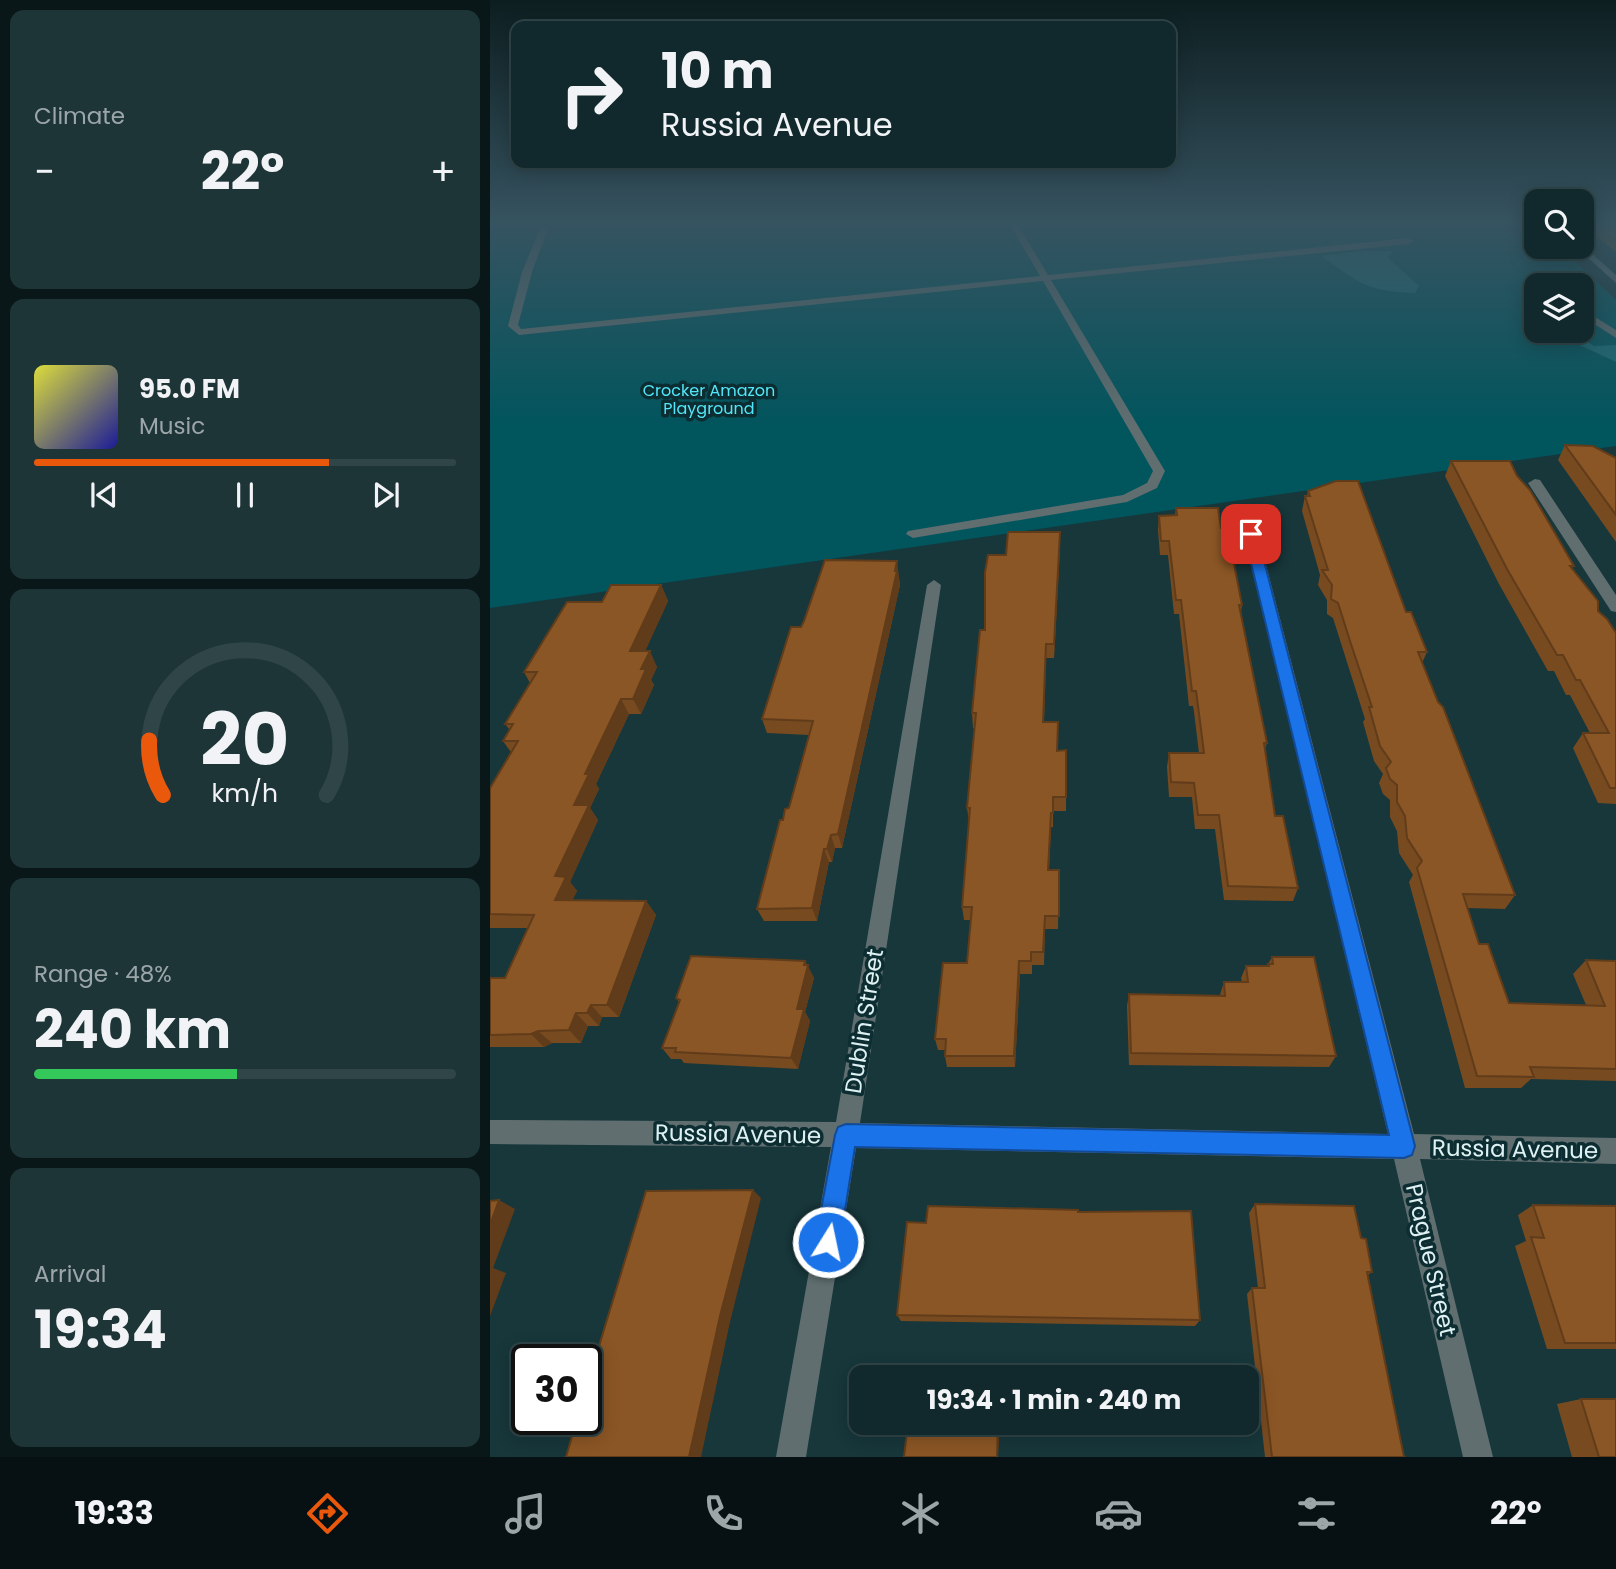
<!DOCTYPE html>
<meta charset="utf-8">
<style>
:root{--surface:#11292c;--page:#1e3538;--text:#f1f3f6;--muted:#9ca6a9;--line:#304548;--accent:#ea580c}
body{margin:0;font-family:Poppins,sans-serif;background:var(--page);color:var(--text);height:100vh;display:flex;flex-direction:column;font-size:26px;white-space:nowrap}
*{box-sizing:border-box;margin:0}
p{font-size:23px;color:var(--muted)}
.icon{flex:none;width:38px;height:38px;fill:none;stroke:currentColor;stroke-width:2;stroke-linecap:round;stroke-linejoin:round}
.map{position:relative;flex:1;overflow:hidden}
.details{display:flex;flex-direction:column;gap:10px;padding:10px;background:#091718;width:490px}
.details>*{flex:none}
.hud{position:absolute;left:21px;top:21px;width:665px;height:147px;border-radius:14px;box-shadow:0 4px 18px #0003,0 0 0 2px var(--line);background:#11292c;color:var(--text);overflow:hidden}
.buttons{position:absolute;left:1034px;top:189px;display:grid;gap:14px}
.buttons a{display:grid;place-items:center;width:70px;height:70px;border-radius:14px;background:var(--surface);box-shadow:0 4px 18px #0003,0 0 0 2px var(--line);font-size:35px}
.speed{position:absolute;left:21px;top:1344px;display:flex;gap:14px;font-size:35px;font-weight:700;text-align:center}
.speed>*{display:grid;place-content:center;width:91px;height:91px;border-radius:50%;background:var(--surface);box-shadow:0 4px 18px #0003,0 0 0 2px var(--line);line-height:1}
.speed .limit{border:4px solid #111;border-radius:10px;background:#fff;color:#111}
.pin{position:absolute;display:grid;place-items:center;width:60px;height:60px;color:#fff;margin:-30px;border-radius:14px;box-shadow:0 4px 10px #0006}
.me{position:absolute;width:77px;margin:-38px;rotate:10deg;stroke-linejoin:round;filter:drop-shadow(0 0 5px #0008)}
.turn{display:flex;align-items:center;gap:24px;height:147px;padding:0 35px;font-size:32px}
.turn .icon{width:91px;height:91px;stroke-width:2.5}
.turn b{display:block;font-size:49px;line-height:60px}
.big{font-size:52px;font-weight:700;line-height:1.1}
.details .card{flex:1;display:flex;flex-direction:column;justify-content:center;gap:10px;min-width:0;padding:0 24px;border-radius:14px;background:var(--page)}
.details .dial{align-items:center;gap:0}
.dial svg{height:182px;overflow:visible;fill:none;stroke:var(--line);stroke-width:7;stroke-linecap:round;text-anchor:middle}
.dial text{fill:var(--text);stroke:none}
.song{display:flex;align-items:center;gap:21px}
.cover{width:84px;height:84px;border-radius:10px;background:linear-gradient(135deg,hsl(60 70% 55%),hsl(240 70% 35%))}
.played{height:7px;border-radius:4px;background:linear-gradient(90deg,var(--accent) 70%,var(--line) 70%)}
.keys{display:flex;justify-content:space-around;direction:ltr}
.heat{display:flex;justify-content:space-between;align-items:center;font-size:38px;direction:ltr}
.charge{height:10px;border-radius:5px;background:linear-gradient(90deg,#34c759 48%,var(--line) 0)}
.trip{position:absolute;left:359px;top:1365px;width:410px;height:70px;border-radius:14px;background:var(--surface);box-shadow:0 4px 18px #0003,0 0 0 2px var(--line);font-weight:700;line-height:70px;text-align:center}
.tab-bar{display:flex;height:112px;justify-content:space-around;align-items:center;background:#071012;color:var(--muted)}
.tab-bar .icon{width:49px;height:49px}
.tab-bar .selected{color:var(--accent)}
.tab-bar b{font-size:32px;color:var(--text)}
main{display:flex;flex:1;min-height:0}
.map>svg:first-child{display:block}
</style>
<main>
<section class="details">
<div class="card"><p>Climate</p>
<div class="heat"><a>−</a><b class="big">22°</b><a>+</a></div>
</div>
<div class="card">
<div class="song"><i class="cover"></i><div><b>95.0 FM</b><p>Music</p></div></div>
<div class="played"></div>
<div class="keys"><svg class="icon" aria-label="previous" viewBox="0 0 24 24"><path d="M18 5L8 12l10 7zM5 5v14"/></svg><svg class="icon" aria-label="pause" viewBox="0 0 24 24"><path d="M8 5v14M16 5v14"/></svg><svg class="icon" aria-label="next" viewBox="0 0 24 24"><path d="M6 5l10 7-10 7zM19 5v14"/></svg></div>
</div>
<div class="card dial"><svg viewBox="0 0 100 80">
<path d="M14 69A42 42 0 1 1 86 69"/>
<path d="M14 69A42 42 0 0 1 8 45" stroke="#ea580c"/>
<text x="50" y="56" font-size="32" font-weight="700">20</text>
<text x="50" y="72" font-size="11">km/h</text>
</svg></div>
<div class="card"><p>Range · 48%</p><b class="big">240 km</b><div class="charge"></div></div>
<div class="card"><p>Arrival</p><b class="big">19:34</b></div>
</section>
<div class="map">
<svg width="1126" height="1457" viewBox="0 0 1126 1457">
<rect width="100%" height="100%" fill="#17373b"/>
<path fill="#01555d" fill-rule="evenodd" d="M0,223H1046V247H1070L1126,300V446L0,608ZM1046,285H1092V331H1046Z"/>
<path fill="#186b74" d="M869,251H904L897,257L929,286L925,293C877,291 870,284 832,256Z
M1060,331H1081L1104,346L1126,345V362Z"/>
<g fill="none" stroke-linecap="round" stroke-linejoin="round">
<path fill="#606e70" fill-rule="evenodd" d="M1044,278H1050L1059,285H1048L1042,280Z
M1092,309L1126,330V338L1092,316Z"/>
<path fill="#606e70" fill-rule="evenodd" d="M519,223H527L558,275L919,238L923,241L919,244L561,280L675,471L667,488L637,502L423,538L416,534L418,531L633,495L657,483L663,471L553,281L29,335L18,326L32,272L49,231L53,228L57,231L42,272L28,325L31,329L550,276Z"/>
<path fill="#606e70" fill-rule="evenodd" d="M1092,245L1126,275V283L1086,247Z
M1045,479L1050,480L1126,595V612L1121,611L1038,483Z
M761,530L768,534L924,1134L1126,1138V1164L930,1159L1003,1457H973L904,1159L366,1148L316,1457H286L341,1147L0,1144V1120L346,1122L437,585L444,580L451,585L370,1123L898,1134L754,534Z"/>
</g>
<path fill="#784a20" d="M1092,223H1126V252L1092,225Z
M1075,445L1126,458V542L1068,460Z
M961,461L1027,476L1084,566L1082,568L1108,611L1126,633V804L1108,803L1083,748L1093,733H1100L1080,695H1076L1064,671H1058L1009,584L955,476Z
M818,491L916,612L937,652L932,663L1025,895L1015,909L977,908L989,944L1019,1003L1096,1005L1083,974L1096,960L1126,961V1081L1041,1079L1031,1088H975L919,882L923,875L909,853L907,831L900,817V800L893,794L889,783L893,774L884,761L873,722L875,719L843,618L837,614V600L828,585L830,575L812,511L815,496H817Z
M686,508L731,528L752,605L751,612L777,743L775,749L785,816L808,888L803,901L734,900L725,829H705L702,797H679L677,767L679,753H709L704,712L703,706H699L689,614H684L678,555H670L668,530L669,516L685,515Z
M570,547L564,658H556L554,722L567,751L576,750V811H563V827H561L559,870H569L568,929H555L554,965H542V974H530L525,1067H457L455,1056V1050H448L445,1039L477,963L481,920H474L472,907L479,822L477,808L485,728H483L482,713L495,630Z
M409,575V578L410,585L352,848H345L342,862H339L327,921H274L267,909L293,820L299,808L319,735L277,733L272,719Z
M171,585L178,601L155,651L167,667L161,680L164,685L151,714H139L106,784L109,789L100,808L108,820L80,882L87,891L82,900L156,901L166,915L129,1017H112L109,1026H98L91,1043H62L54,1047H0V978H15L38,928H0V788L21,752L13,741L20,730L15,724L40,683L34,672L112,602Z
M782,957L846,1056L839,1067L639,1065L637,1006L639,994L730,995L734,982H752L751,978L756,966H777Z
M315,961L324,978L315,1012L320,1021L308,1069L194,1063L191,1059H181L172,1048L189,1002L186,998Z
M765,1204L871,1238L882,1272L878,1275L914,1457H775L757,1294L762,1288H768L759,1213Z
M1043,1205L1126,1206V1349H1057L1025,1246L1036,1241L1028,1215Z
M588,1212L710,1320L705,1326L411,1321L407,1315L436,1223Z
M1091,1399L1126,1457H1082L1067,1404Z"/>
<path fill="#613c1a" d="M570,532V547L564,658V644Z
M407,561L410,585L352,848L348,834Z
M171,585L178,601L148,667L140,651Z
M160,651L167,667L161,680L164,685L151,714L143,699L151,669Z
M131,699L139,714L106,784L109,789L100,808L108,820L80,882L87,891L76,914L65,900V876L84,805L95,774Z
M341,835L345,848L342,862L337,849Z
M334,849L339,862L327,921L322,908Z
M156,901L166,915L129,1017L117,1005Z
M315,961L324,978L315,1012L320,1021L308,1069L301,1058L307,1009Z
M529,961L530,974L525,1067L524,1056Z
M101,1005L112,1017L109,1026L97,1013Z
M86,1013L98,1026L91,1043L79,1030Z
M48,1031L62,1043L54,1047L41,1034Z
M263,1190L271,1198L240,1322L211,1457H199L230,1316Z
M9,1200L25,1209L3,1268L16,1273L0,1316V1225Z
M508,1423H510L508,1457H507Z"/>
<path fill="#8b5625" stroke="#613c1a" stroke-width="2" d="M1104,223H1126V240Z
M1075,445L1103,446L1126,458V515Z
M961,461H1020L1027,476L1040,490L1084,566H1080L1108,601V611L1117,619L1126,633V788H1120L1093,733H1119L1090,680H1086L1073,655H1067L1017,569Z
M846,481H868L916,612H921L937,652H928L948,702L953,707L1025,895L973,894L989,944H998L1019,1003L1115,1006L1096,960L1126,961V1069L1040,1067L1044,1077L987,1076L927,868L932,861L917,838L915,816L907,802V785L900,779L896,768L901,762L890,746L879,707H882L860,641L848,603L841,599L842,585L832,570H838L815,496H820L818,491Z
M686,508H728L731,528H737L752,605H749L777,743H774L785,816H793L808,888L738,886L729,815H708L704,783L681,782L679,753H714L707,698L706,691H702L691,600H686L679,541H671L669,516L687,515Z
M518,532H570L564,644H556L553,722H568L567,751L576,750V797H563V813H561L558,870H569V916H555L553,952H541V961H529L524,1056H455L456,1039H445L453,963H477L482,907H472L480,808H477L486,713H482L490,630H495V572L498,555H516Z
M335,560L407,561L405,571H407L348,834L341,835L337,849H334L322,908L267,909L290,820H293L295,809L299,808L323,721L272,719L301,627H311L314,621Z
M121,585H171L140,651H160L151,669H156L143,699H131L95,774H99L84,805H99L65,876L76,877L65,900L156,901L117,1005H101L97,1013H86L79,1030L48,1031L41,1034L0,1035V978H15L44,915L0,914V788L28,741H13L23,724H15L47,672H34L77,602H112Z
M201,956L315,961L314,965H318L307,1009H314L301,1058L185,1052L186,1048H172L190,1000L186,998Z
M782,957H824L846,1056L641,1053L639,994L735,996L734,982H758L756,966H779L778,964H783Z
M263,1190L230,1316L199,1457H76L87,1419H96V1389L156,1191Z
M9,1200L0,1225V1201Z
M765,1204L864,1206L871,1238L876,1239L882,1272H877L914,1457H782L762,1288H775Z
M1043,1205L1126,1206V1343H1075L1041,1237L1054,1238Z
M438,1206L588,1210V1212L701,1211L710,1320L407,1315L417,1222L436,1223Z
M1091,1399H1126V1457H1109Z
M418,1423H508L507,1457H414Z"/>
<linearGradient id="sky" x2="0" y2="1"><stop stop-color="#0d1e20"/><stop offset="0.52" stop-color="#365360"/><stop offset="1" stop-color="#365360" stop-opacity="0"/></linearGradient>
<rect width="1126" height="427" fill="url(#sky)"/>
<path fill="#1a73e8" stroke="#114b97" stroke-width="2" d="M761,531L767,534L925,1146L922,1155L914,1158L365,1147L350,1242L346,1251L338,1255L329,1251L325,1242L345,1135L348,1127L356,1124L899,1135L754,534Z"/>
<g text-anchor="middle" dominant-baseline="central" stroke-width="7" stroke-linejoin="round" paint-order="stroke">
<g font-size="16" fill="#53e6f8" stroke="#0c2d31">
<text x="219" y="390">Crocker Amazon<tspan x="219" dy="18">Playground</tspan></text>
</g>
<g font-size="23" fill="#def0f2" stroke="#0c2d31">
<text transform="translate(374 1021) rotate(-81)">Dublin Street</text>
<text transform="translate(248 1134) rotate(1)">Russia Avenue</text>
<text transform="translate(1025 1149) rotate(1)">Russia Avenue</text>
<text transform="translate(941 1260) rotate(77)">Prague Street</text>
</g>
</g>
</svg>
<div class="buttons">
<a><svg class="icon" aria-label="search" viewBox="0 0 24 24"><circle cx="10" cy="10" r="6"/><path d="M15 15l6 6"/></svg></a>
<a><svg class="icon" aria-label="layers" viewBox="0 0 24 24"><path d="M12 4l9 5-9 5-9-5zM3 14l9 5 9-5"/></svg></a>
</div>
<div class="speed"><div class="limit">30</div></div>
<div class="pin" style="left:761px;top:534px;background:#d93025"><svg class="icon" aria-label="arrive" viewBox="0 0 24 24"><path d="M6 21V4h12l-3 4 3 4H6"/></svg></div>
<svg class="me" style="left:338px;top:1242px" viewBox="-20 -20 40 40"><circle r="17" fill="#1a73e8" stroke="#fff" stroke-width="3"/><path d="M0-11L8 9 0 5-8 9z" fill="#fff"/></svg>
<div class="trip">19:34 · 1 min · 240 m</div>
<div class="hud">
<div class="turn"><svg class="icon" aria-label="right" viewBox="0 0 24 24"><path d="M7 20v-9h11M14 6l5 5-5 5"/></svg><div><b>10 m</b>Russia Avenue</div></div>
</div>
</div>
</main>
<nav class="tab-bar">
<b>19:33</b>
<svg class="icon selected" aria-label="directions" viewBox="0 0 24 24"><path d="M12 3l9 9-9 9-9-9zM9 14v-3h6M13 9l2 2-2 2"/></svg>
<svg class="icon" aria-label="music" viewBox="0 0 24 24"><path d="M9 18V5l10-2v13"/><circle cx="6" cy="18" r="3"/><circle cx="16" cy="16" r="3"/></svg>
<svg class="icon" aria-label="phone" viewBox="0 0 24 24"><path d="M5 4h4l2 5-3 2q2 4 5 5l2-3 5 2v4C11 20 4 13 5 4z"/></svg>
<svg class="icon" aria-label="climate" viewBox="0 0 24 24"><path d="M12 3v18M4 7l16 10M4 17L20 7"/></svg>
<svg class="icon" aria-label="car" viewBox="0 0 24 24"><path d="M5 17H2v-5l4-1 3-4h7l3 4 3 1v5h-3M9 17h6M6 11h13"/><circle cx="7" cy="17" r="2"/><circle cx="17" cy="17" r="2"/></svg>
<svg class="icon" aria-label="filters" viewBox="0 0 24 24"><path d="M4 7h16M4 17h16"/><circle cx="9" cy="7" r="2"/><circle cx="15" cy="17" r="2"/></svg>
<b>22°</b>
</nav>
